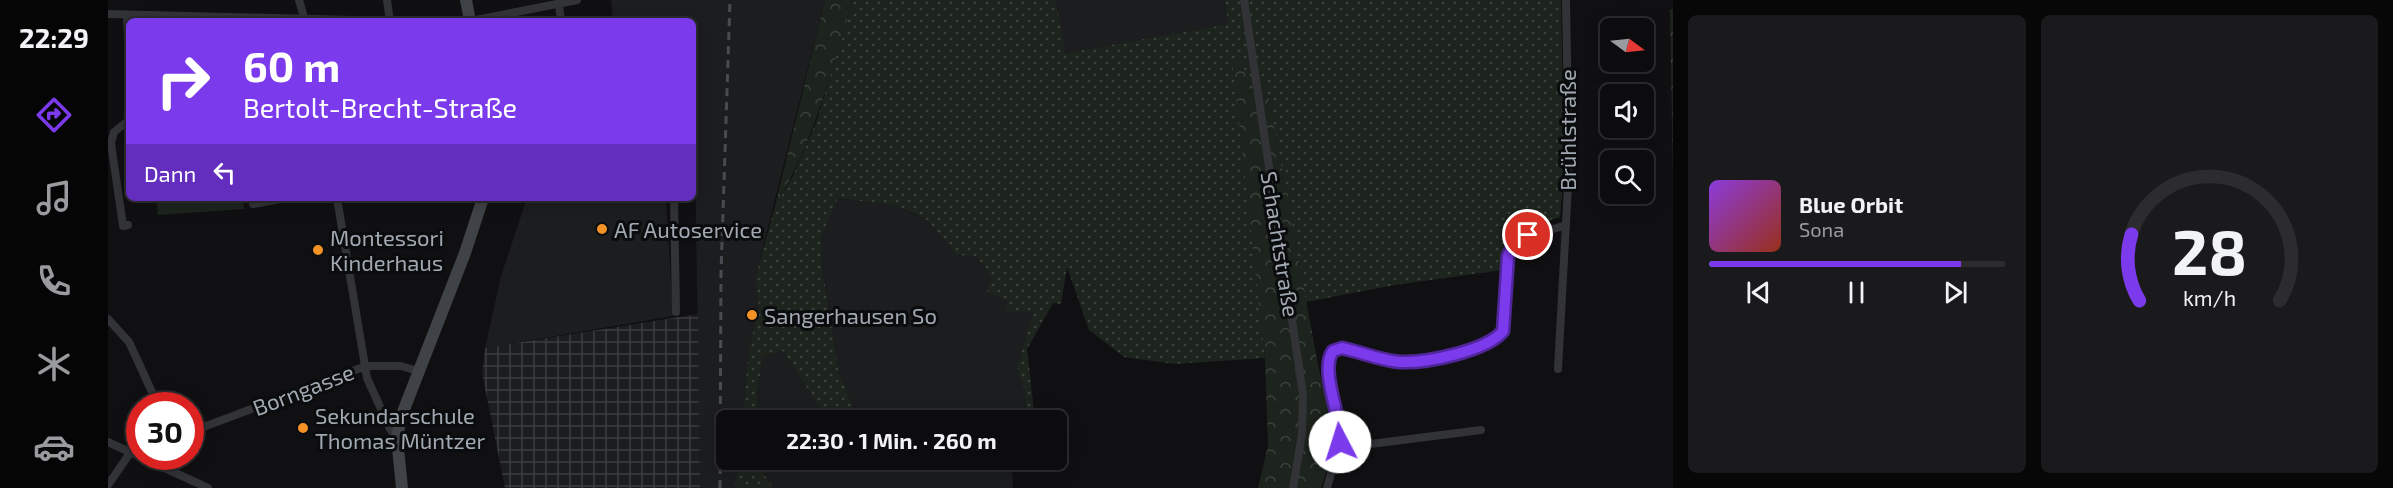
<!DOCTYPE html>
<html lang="de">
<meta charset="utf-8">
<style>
:root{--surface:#0c0c0e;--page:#1a1a1c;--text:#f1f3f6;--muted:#9a9b9e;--line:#2c2c2e;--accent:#7c3aed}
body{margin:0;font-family:"Exo 2",sans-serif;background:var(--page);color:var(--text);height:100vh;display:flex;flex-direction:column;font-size:22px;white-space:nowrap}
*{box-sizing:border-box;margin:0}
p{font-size:20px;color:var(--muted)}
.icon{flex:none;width:33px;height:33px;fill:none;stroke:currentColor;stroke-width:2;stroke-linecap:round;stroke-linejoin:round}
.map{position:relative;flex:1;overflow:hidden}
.panel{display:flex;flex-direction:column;gap:15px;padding:15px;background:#070708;width:720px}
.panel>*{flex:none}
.guide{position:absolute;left:18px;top:18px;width:570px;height:183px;border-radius:9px;box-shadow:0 3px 15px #0003,0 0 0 2px var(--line);background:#7c3aed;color:#fff;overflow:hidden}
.needle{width:39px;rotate:105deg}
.fabs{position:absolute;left:1492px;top:18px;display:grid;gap:12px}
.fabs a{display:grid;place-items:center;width:54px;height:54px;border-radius:9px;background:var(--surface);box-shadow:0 3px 15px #0003,0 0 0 2px var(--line);font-size:30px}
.speed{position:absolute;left:18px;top:392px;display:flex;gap:12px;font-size:30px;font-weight:700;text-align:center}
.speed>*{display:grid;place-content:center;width:78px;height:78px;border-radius:50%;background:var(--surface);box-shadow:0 3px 15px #0003,0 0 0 2px var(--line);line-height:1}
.speed .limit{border:9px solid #d22;background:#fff;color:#111}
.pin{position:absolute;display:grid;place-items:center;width:51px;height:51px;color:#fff;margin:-26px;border:3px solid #fff;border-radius:50%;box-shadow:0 2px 6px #0007}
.me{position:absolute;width:66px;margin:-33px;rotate:355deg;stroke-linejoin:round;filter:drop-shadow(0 0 4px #0008)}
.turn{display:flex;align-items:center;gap:21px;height:126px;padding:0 18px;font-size:27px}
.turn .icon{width:78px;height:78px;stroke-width:2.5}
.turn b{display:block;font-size:42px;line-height:51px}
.then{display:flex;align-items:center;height:57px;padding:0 18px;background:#0003;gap:12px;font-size:22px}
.panel .card{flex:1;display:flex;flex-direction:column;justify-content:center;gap:9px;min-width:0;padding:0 21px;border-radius:9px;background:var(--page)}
.panel .dial{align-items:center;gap:0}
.dial svg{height:156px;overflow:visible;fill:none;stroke:var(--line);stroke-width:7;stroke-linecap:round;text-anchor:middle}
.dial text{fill:var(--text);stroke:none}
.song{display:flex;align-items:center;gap:18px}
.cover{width:72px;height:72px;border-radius:9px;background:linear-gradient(135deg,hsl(270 70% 55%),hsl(10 70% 35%))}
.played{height:6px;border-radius:3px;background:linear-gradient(90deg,var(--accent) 85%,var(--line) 85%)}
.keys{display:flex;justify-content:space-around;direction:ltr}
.panel .tiles{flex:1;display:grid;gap:15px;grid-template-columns:repeat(2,1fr)}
.trip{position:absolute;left:608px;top:410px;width:351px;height:60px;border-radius:9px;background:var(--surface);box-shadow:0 3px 15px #0003,0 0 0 2px var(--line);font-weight:700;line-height:60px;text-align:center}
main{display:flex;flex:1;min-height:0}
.dock{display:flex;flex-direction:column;width:108px;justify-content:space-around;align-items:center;background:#050506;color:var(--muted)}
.dock .icon{width:42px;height:42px}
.dock .selected{color:var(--accent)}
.dock b{font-size:27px;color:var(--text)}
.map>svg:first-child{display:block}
</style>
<main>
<nav class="dock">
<b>22:29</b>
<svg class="icon selected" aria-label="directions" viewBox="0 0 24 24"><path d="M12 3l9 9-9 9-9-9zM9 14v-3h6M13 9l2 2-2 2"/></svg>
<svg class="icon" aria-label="music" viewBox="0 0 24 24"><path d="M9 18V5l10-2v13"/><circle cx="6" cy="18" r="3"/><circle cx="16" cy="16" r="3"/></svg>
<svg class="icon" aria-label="phone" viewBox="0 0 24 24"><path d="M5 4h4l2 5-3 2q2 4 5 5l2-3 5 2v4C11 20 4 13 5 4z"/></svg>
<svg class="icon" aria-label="climate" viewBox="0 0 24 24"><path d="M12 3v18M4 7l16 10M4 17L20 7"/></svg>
<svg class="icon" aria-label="car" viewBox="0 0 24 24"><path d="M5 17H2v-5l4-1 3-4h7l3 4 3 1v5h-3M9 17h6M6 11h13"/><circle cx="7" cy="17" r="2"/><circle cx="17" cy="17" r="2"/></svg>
</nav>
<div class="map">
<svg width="1565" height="488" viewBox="0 0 1565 488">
<defs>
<pattern id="industrial-grid" width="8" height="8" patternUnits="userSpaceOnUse" patternTransform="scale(1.5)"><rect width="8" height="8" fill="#1c1d1f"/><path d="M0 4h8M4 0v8" fill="none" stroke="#3a3b3d"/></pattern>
<pattern id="green-dots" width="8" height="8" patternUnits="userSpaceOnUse" patternTransform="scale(1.5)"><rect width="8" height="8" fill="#1d241d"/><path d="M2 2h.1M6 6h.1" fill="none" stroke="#3b413b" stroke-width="1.8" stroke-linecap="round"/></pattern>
<pattern id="forest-crowns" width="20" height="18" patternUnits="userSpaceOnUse" patternTransform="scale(1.5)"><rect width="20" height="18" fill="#1d241d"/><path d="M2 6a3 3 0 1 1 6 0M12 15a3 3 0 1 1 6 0" fill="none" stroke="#3b413b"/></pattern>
</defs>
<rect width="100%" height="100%" fill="#101012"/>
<path fill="#1c1d1f" d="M503,0H717L647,279L651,307L641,349L634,420H618V459H630L627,488H592L585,21H505Z
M948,0H1117L1120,24L956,53Z
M419,198H558L565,316L377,348L393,276Z
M729,198L788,206L819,220L849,255L869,257L900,300L925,312L909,367L917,391L918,420H751L731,373L714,267L713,237Z
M675,351L720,420H651L649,394L655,356Z
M654,459H907L904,470L905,488H666L655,473Z"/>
<path fill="url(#industrial-grid)" d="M590,314L592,488H397L374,373L377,348Z"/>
<path fill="url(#green-dots)" d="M745,0H948L957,53L1120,24L1117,0H1453L1456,168L1452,217L1409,231L1398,240L1394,270L1287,285L1198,302L1158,83L1139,93L1135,60L1125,61L1157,358L1067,364L1016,357L981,330L959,267L953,304L945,303L919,349L927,420H918L917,391L909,367L925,312H898L900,301L879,292L884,278L869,257L849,255L819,220L807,214L788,206L730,198L713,237L714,267L731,373L751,420H720L675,351L655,356L649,394L651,420H634L641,349L651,307L647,279L667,206L684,178L709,120Z
M630,459H654L655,473L666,488H627Z"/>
<path fill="url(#forest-crowns)" d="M717,0H745C723,71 706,143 667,206Z
M1562,9H1565V182Z
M1124,60H1135L1140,93L1158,83L1210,365L1225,429L1224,454L1213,488H1150L1160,446L1157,358Z"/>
<path fill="#1d241d" d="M48,198H135L136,209L50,215Z"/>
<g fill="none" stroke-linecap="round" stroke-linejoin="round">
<path stroke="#313337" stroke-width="8" d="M191,0L197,21
M279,0L282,21
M1136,0L1195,394L1194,434L1185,488
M451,5L453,21
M0,14L285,21
M19,15L21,65
M363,21L469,0
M229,198L259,378L282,429L289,438
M566,198L568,312
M145,204L178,198
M20,225L15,226L3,143L6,132L21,120
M0,319L21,342L50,405
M1450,369L1461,168L1458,0
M82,432L258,366H293L310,371
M0,442L100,488
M1231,448L1373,430
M60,468L62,456
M0,485L22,453
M1219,488L1233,438L1220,365L1225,351L1234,348C1253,352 1274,361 1293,362C1319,363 1379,351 1395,331L1400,256L1407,241L1458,225"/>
<path stroke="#3f4247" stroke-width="12" d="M358,0L362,21
M294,488L289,438L293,417L357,253L375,198"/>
<path stroke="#484b50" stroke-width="3" stroke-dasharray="8 6" stroke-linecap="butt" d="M612,488L613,273L622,0"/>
</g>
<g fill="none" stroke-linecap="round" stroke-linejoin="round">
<g stroke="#51269a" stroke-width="15">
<path id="route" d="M1232,442C1234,417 1211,370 1225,351L1234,348C1253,352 1274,361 1293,362C1318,363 1379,351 1395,331L1400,256L1407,241L1420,235"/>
</g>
<use href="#route" stroke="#7c3aed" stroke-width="10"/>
</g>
<g fill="#f49226" stroke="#0b0c0d" stroke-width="2">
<circle cx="494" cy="229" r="6"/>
<circle cx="210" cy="250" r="6"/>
<circle cx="644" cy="315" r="6"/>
<circle cx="195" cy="428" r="6"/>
</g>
<g text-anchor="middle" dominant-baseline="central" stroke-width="6" stroke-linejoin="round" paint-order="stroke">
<g font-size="22" fill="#a1a9b3" stroke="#0b0c0d">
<text transform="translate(1459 130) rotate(-90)">Brühlstraße</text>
<text transform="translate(1173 244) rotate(81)">Schachtstraße</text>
<text transform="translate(195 389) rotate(-21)">Borngasse</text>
</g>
<g font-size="22" fill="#a1a9b3" stroke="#0b0c0d" text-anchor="start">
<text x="506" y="229">AF Autoservice</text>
<text x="222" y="237">Montessori<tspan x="222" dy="25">Kinderhaus</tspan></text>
<text x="656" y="315">Sangerhausen So</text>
<text x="207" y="415">Sekundarschule<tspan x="207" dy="25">Thomas Müntzer</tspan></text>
</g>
</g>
</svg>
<div class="fabs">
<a><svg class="needle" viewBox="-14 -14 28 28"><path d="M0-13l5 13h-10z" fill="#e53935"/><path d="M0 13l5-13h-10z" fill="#9a9b9e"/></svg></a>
<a><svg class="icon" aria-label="sound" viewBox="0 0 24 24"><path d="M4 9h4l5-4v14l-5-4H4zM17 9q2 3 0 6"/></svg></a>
<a><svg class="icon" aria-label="search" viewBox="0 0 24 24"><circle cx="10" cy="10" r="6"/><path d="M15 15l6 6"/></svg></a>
</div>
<div class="speed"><div class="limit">30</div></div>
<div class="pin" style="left:1420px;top:235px;background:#d93025"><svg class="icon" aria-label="arrive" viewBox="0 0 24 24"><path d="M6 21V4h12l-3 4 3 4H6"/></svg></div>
<svg class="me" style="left:1232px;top:442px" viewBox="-20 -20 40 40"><circle r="19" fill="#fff"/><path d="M0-13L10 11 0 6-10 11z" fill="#7c3aed"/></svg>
<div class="trip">22:30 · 1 Min. · 260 m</div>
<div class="guide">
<div class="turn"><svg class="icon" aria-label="right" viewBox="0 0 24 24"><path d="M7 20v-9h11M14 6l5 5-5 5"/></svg><div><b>60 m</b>Bertolt-Brecht-Straße</div></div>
<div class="then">Dann<svg class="icon" aria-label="left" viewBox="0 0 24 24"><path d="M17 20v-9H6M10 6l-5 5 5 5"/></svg></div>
</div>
</div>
<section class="panel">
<div class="tiles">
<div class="card">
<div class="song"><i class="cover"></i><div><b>Blue Orbit</b><p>Sona</p></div></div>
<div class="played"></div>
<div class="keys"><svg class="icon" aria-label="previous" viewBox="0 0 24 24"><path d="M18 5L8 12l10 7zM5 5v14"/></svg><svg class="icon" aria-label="pause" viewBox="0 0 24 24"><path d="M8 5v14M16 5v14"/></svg><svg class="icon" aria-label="next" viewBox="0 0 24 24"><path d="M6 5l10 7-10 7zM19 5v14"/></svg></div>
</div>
<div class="card dial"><svg viewBox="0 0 100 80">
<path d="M14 69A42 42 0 1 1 86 69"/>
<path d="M14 69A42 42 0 0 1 10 35" stroke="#7c3aed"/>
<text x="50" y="56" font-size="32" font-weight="700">28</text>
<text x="50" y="72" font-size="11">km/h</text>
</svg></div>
</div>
</section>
</main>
